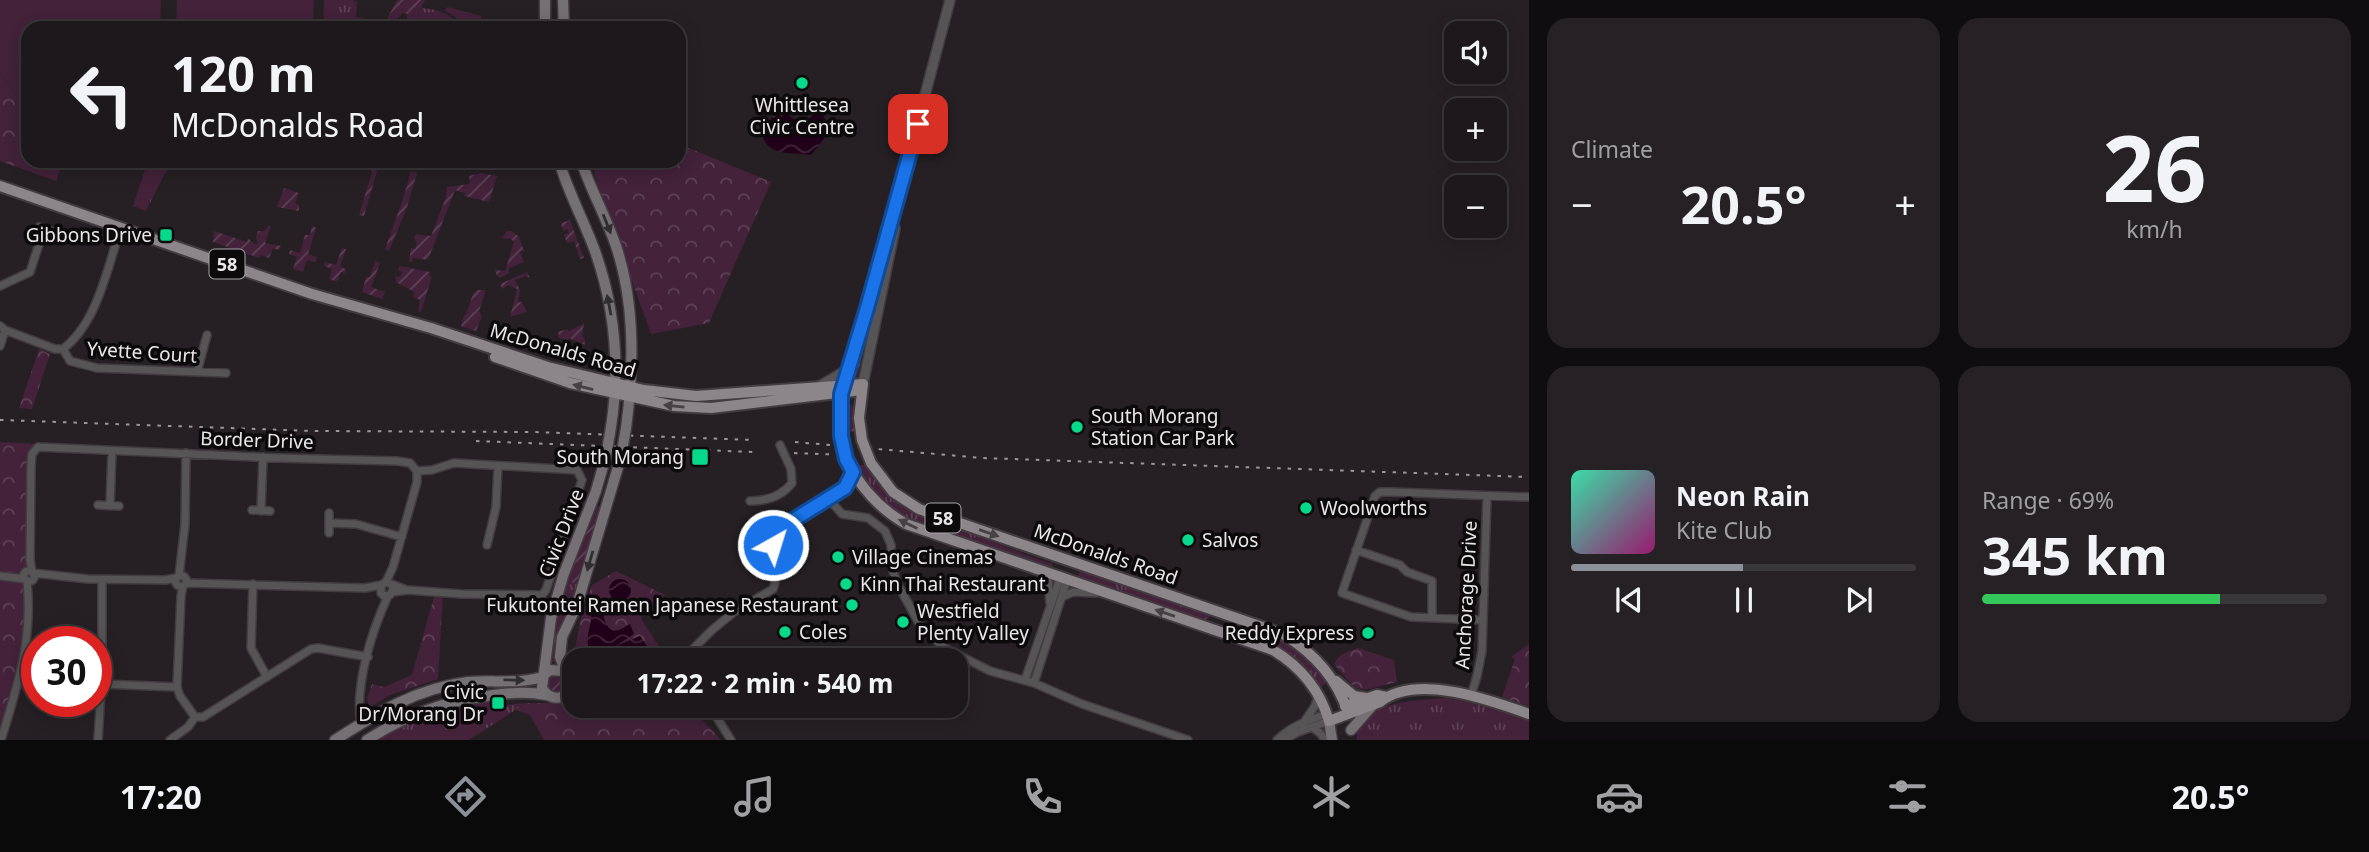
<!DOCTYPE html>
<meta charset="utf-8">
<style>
:root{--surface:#1c181b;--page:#252124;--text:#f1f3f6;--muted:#a0a0a3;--line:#3a373a;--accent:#8c9099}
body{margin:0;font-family:"Noto Sans",sans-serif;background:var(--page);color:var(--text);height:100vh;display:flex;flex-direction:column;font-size:26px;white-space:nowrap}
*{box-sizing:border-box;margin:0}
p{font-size:23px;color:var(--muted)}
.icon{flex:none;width:38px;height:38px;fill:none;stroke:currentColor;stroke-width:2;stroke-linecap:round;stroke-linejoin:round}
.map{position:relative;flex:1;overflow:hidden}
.panel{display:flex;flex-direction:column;gap:18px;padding:18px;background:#0f0d0f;width:840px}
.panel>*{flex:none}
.guide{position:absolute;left:21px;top:21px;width:665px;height:147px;border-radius:21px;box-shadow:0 4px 18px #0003,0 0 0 2px var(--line);background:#1c181b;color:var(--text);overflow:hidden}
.buttons{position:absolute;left:1444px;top:21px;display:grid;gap:14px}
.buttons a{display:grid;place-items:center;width:63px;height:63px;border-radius:14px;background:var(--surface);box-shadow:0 4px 18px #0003,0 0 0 2px var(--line);font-size:35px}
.speed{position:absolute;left:21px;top:626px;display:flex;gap:14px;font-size:35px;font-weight:700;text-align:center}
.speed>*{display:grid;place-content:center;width:91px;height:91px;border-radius:50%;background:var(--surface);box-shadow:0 4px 18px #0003,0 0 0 2px var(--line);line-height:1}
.speed .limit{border:10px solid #d22;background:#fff;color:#111}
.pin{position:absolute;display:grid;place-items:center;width:60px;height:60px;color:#fff;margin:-30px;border-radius:14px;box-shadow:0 4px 10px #0006}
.me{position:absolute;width:77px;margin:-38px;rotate:39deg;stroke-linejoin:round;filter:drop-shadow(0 0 5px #0008)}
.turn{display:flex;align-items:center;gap:24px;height:147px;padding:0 35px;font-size:32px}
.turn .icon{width:91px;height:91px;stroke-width:2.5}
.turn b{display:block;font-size:49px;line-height:60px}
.big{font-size:52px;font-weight:700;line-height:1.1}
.panel .card{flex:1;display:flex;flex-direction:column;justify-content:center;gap:10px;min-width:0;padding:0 24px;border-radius:21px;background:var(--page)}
.panel .dial{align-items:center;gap:0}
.dial b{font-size:91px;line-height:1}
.song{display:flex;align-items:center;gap:21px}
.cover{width:84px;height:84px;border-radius:10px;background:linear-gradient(135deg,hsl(160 70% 55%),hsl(320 70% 35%))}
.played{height:7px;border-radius:4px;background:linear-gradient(90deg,var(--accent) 50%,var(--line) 50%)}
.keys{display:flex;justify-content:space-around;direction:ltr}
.heat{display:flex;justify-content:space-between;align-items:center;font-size:38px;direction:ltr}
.charge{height:10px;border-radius:5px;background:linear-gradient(90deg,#34c759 69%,var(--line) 0)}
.panel .tiles{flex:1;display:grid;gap:18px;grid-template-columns:repeat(2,1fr)}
.trip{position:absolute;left:562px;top:648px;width:406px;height:70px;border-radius:21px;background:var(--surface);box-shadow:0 4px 18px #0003,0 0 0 2px var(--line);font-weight:700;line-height:70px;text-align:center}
.menu{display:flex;height:112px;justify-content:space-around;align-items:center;background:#0b0a0b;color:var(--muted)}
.menu .icon{width:49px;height:49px}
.menu .active{color:var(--accent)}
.menu b{font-size:32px;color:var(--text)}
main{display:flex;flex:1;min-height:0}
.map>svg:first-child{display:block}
</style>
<main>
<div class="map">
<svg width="1529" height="740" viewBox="0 0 1529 740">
<defs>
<pattern id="grass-tufts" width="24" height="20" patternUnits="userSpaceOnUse" patternTransform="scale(1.75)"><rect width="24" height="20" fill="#43223a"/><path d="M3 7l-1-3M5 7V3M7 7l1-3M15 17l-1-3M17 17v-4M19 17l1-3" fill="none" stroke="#5e4256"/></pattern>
<pattern id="park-crowns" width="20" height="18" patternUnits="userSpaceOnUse" patternTransform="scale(1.75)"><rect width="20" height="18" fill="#43223a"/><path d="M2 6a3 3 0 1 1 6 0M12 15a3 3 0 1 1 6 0" fill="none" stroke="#5e4256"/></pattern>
<pattern id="garden-furrows" width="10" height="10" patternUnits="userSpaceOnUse" patternTransform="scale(1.75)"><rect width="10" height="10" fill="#43223a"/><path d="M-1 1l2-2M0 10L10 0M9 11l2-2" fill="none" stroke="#5e4256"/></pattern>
<pattern id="water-waves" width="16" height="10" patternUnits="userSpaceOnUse" patternTransform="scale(1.75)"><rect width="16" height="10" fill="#210019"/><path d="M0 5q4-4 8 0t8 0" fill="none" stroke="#41253a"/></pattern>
</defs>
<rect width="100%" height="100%" fill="#262024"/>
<path fill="url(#grass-tufts)" d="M324,0H353L357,2L356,17L366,19L364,28H362L363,23L347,20L345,28H323Z
M448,7L481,16L482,26L466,28L453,15L444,10Z
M421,8C438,9 452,14 463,28H418L407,25V13L416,17Z
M148,161H171L146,211L133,206Z
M847,403H850L854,409L857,431L846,432Z
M854,465H868C878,480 891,487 905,497C955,529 995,544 1050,563L1053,564L1051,570L911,523L873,495Z
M1080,570H1085L1213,614L1208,619L1200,621L1083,579L1078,576Z
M568,579L573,583L580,584L559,662H550C551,633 556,606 568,579Z
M1228,616L1280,636L1305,656L1327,683L1318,688L1291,655L1266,640L1226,625Z
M1446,698L1475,703L1529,720V740H1357C1353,701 1419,700 1446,698Z
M486,701L497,706L526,703L469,740H376C413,719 443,707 486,701Z"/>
<path fill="url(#park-crowns)" d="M0,73L15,94L28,101V161H63L56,181L0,161Z
M679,144L771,182L709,323L651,334L594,175L597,161H679Z
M39,349L50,354L32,409L19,408Z
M0,442L39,444L30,451L28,560L26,567L19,573H0Z
M616,571L665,595L643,611L641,619L668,660H577L574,656L580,622L592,585Z
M0,579L23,581L27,586L20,672L0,732Z
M435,593L443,594L438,679L390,695L369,708L367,698L372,684L384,687L412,675Z
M1529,644V706L1502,697L1515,659L1511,657Z
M1358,648L1394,660L1397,682C1356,691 1362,698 1334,664C1339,653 1347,652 1358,648Z
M574,701V705H631L693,710L721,740H544L530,715L516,710L526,703H557Z"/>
<path fill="url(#garden-furrows)" d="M397,0H425L417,17L403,13L395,21L387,19Z
M374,165L378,168L364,216L359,215Z
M411,171L417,173L407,207L389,251L385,249L403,199Z
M480,173L497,176L489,202L464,196L465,193L455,190L428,260L413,258L412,262H409L411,248L415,249L417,243L414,238L416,234L431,236L446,197L447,187L470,184L469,176Z
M284,188L299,193L295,203L299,205V211L277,207Z
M570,220L584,258L580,259L574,241L567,243L564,235L569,233L567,229L563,231L561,223Z
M268,226H271L265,243L281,246L279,250L273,248L269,258L261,255L259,258L213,242L214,231L247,242L248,238L254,244H258L256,238L258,231H264Z
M312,226L316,228L308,254L317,257L315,262L307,260L303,272L293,269L297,257L289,254L290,250L300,253L305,235H310Z
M507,231H512L519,237L524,251L520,252L524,262L509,268V273L500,278L497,276L495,270L505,271L514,242L511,239L502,238Z
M342,248L346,249L340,267L346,269L345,273L341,272L337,282L329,279L332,269L324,266L325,262L336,265Z
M375,261L380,263L371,287L385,292L382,299L362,292L366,277H370Z
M400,266L430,272L429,276H432L421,312L418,311L420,300L413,297L414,292L396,282L395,276L399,277L402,272L398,270Z
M527,272L530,278L526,276L515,280L520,290L518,302H522L527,312L510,317L517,289L508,285L502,289L500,284Z
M878,275H881L880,283L858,374L857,377L851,376Z
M477,290H484L485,293L479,311L482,316L476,331L461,326L464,315L466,314L473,294Z
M584,323L582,337H584L585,345L569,338L568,340L559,338L558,332L567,329L569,331Z
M597,506L603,508L580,584H574L568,579Z
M558,672L567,682L564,691C556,694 552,693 546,686L548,676Z"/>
<path fill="#43223a" d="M0,0H161L160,28H28V101L15,94L0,73Z
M177,0H314L313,28H176Z"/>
<path fill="url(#water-waves)" d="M780,110H784C793,123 808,125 816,111L822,112C831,134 827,135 812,154L809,155C799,153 790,154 780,152C752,143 764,123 780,110Z
M609 590a11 11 0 1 1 22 0a11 11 0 1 1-22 0Z
M591,609L603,615C609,634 614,634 630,624L634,634L614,647L640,636L649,649V660H609L591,653C582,638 594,623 591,609Z"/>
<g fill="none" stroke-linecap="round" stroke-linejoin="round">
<g stroke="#423c40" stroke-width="10">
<path id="minor" d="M39,227L43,232L51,231
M0,286L30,272L43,232
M0,326L5,330L55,349H63
M0,346L5,330
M63,349L70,361L97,368L226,373
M63,349C98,322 107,268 121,228
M197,372L207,335
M828,498L842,514L868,518L885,531L891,545L892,568L897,583L920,625L943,647L990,671L1034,683L1082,704L1188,740
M750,501C766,501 782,496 792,483L791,469L780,445
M98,505L119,506
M110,506L112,452
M252,510L270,511
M261,511L263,457
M329,523L356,524L402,537
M329,533V513
M487,545L496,507L498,467
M1356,550L1400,565L1407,572L1432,581V618
M23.5 576a5.5 5.5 0 1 1 11 0a5.5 5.5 0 1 1-11 0Z
M32,572L30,560L31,467L32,454L38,447L278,458L397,461L410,463L417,471
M1042,572L1048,580L1050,603
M33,573L88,579L165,580L176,578
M175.5 581a5.5 5.5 0 1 1 11 0a5.5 5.5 0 1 1-11 0Z
M0,576L25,579
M179,576L185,524L186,453
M386,582L393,567L417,482V471
M187,583L365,588L381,585
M253,584L251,648L267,677
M392,585L393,590L390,595L384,596L381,593V585L386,582L404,589
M183,586L181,596L177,687L180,696L195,717H203L311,649L318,648L368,657
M393,592L408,590L461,594L542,595L546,590L582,480L577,470L454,463L432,470L417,471
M1062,597L1073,592L1096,593
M1482,620L1411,617L1342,593L1375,496L1380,492H1391L1529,497
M682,660L712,630L734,612L773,589C781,572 768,550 775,532L845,488L853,473
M1025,680L1060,578
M1034,683L1067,580
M102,684L177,687
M1471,696L1477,676L1482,651L1487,496
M709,705L731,740
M1304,722L1315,706L1318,696
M361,724C354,687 372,630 388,596
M1312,727L1320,733L1325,740
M1,740C18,684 33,640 27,581
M98,740L102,673V580
M170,740L188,727L195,717
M1277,740C1291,726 1309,720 1327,714
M1284,740L1298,732L1329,721"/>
</g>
<g stroke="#423c40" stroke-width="12">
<path id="tertiary" d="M863,384L895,228
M843,386L898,198L950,0
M818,387L847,370"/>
</g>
<g stroke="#423c40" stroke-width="13">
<path id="secondary" d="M563,0L564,28
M545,28V0
M559,161C568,192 584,221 595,251C615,308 620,369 611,427
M581,161C591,190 606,217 616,246C635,303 634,369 626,428
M566,673L560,657L562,637L577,605L621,457
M544,675L550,670L563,671L570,678C574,697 552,706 542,688L551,618L563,576L596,491L606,456
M1329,721L1332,740
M1351,730L1373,705
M335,740C377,713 417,688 468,682C493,680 519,684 543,677
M367,740C406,715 442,702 487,696C507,693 526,691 546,695"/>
</g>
<g stroke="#423c40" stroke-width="14">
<path id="primary" d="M0,186L312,294L431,328L548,367L644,390L696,396L863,384L859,418L862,440
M495,357L570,383L674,406L711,408L862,390
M841,436L839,411L842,389
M848,463C862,490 880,509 906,524L1273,650C1301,667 1320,690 1329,721L1380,702C1417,673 1490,700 1529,714
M871,463L893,492L919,509L1283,634C1314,653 1337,678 1348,713
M1336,681L1354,696L1366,698
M1345,706L1377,695L1386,697"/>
</g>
<use href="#minor" stroke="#575456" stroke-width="7"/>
<use href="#tertiary" stroke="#575456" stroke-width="9"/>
<use href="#secondary" stroke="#757073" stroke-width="10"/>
<use href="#primary" stroke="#8c858a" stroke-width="10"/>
<path stroke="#9c979a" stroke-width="2" stroke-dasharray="3.5 7" stroke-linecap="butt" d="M0,420L314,431L533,432L753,440
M476,441L753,452
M795,442L983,458L1529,477
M794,453L847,455"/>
<g stroke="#423c40" stroke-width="13" stroke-linecap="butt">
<path id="secondary-bridge" d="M606,456L611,427
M621,457L626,428"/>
</g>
<g stroke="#423c40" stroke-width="14" stroke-linecap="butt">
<path id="primary-bridge" d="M841,436L848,463
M862,440L871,463"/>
</g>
<use href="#secondary-bridge" stroke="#757073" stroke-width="10"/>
<use href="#primary-bridge" stroke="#8c858a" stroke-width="10"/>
</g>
<defs><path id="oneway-solid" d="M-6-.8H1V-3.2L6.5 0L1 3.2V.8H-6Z" transform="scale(1.75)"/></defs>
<g fill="#312e30">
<use href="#oneway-solid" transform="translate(607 224) rotate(68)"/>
<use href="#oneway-solid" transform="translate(609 305) rotate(-101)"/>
<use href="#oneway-solid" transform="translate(590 561) rotate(106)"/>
<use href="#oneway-solid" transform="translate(514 680) rotate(1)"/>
</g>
<g fill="#464145">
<use href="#oneway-solid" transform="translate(583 387) rotate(-166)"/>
<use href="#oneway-solid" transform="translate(674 406) rotate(-174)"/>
<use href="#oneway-solid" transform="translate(908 524) rotate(-154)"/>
<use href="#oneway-solid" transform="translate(989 533) rotate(19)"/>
<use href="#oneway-solid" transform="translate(1165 613) rotate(-161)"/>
</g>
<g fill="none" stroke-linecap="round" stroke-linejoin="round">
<g stroke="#114b97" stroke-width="18">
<path id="route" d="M773,545V536L777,530L845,488L853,472L846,459L841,436V394L867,308L918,124"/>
</g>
<use href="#route" stroke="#1a73e8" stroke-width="12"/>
</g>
<g fill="#06d98b" stroke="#0d0a0c" stroke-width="2.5">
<circle cx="802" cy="83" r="7"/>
<rect x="159" y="228" width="14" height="14" rx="3.5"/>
<circle cx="1077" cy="427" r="7"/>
<rect x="691" y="448" width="18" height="18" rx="3.5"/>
<circle cx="1306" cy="508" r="7"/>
<circle cx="1188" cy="540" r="7"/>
<circle cx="838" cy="557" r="7"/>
<circle cx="846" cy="584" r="7"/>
<circle cx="852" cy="605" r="7"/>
<circle cx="903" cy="622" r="7"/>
<circle cx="785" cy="632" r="7"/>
<circle cx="1368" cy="633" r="7"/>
<rect x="491" y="696" width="14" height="14" rx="3.5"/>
</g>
<g text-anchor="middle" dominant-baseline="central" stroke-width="7" stroke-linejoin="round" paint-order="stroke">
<g fill="#0d0a0c" stroke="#a8a5a7" stroke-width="2">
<rect x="209.5" y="249.5" width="35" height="29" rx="5"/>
<rect x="925.5" y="503.5" width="35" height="29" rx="5"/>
</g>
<g font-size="18" font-weight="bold" fill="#ebe7e9">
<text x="227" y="264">58</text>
<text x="943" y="518">58</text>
</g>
<g font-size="19" fill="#ebe7e9" stroke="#0d0a0c" text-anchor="start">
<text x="802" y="105" text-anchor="middle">Whittlesea<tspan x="802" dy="22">Civic Centre</tspan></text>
<text x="152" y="235" text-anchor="end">Gibbons Drive</text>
<text x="1091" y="416">South Morang<tspan x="1091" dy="22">Station Car Park</tspan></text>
<text x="684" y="457" text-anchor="end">South Morang</text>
<text x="1320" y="508">Woolworths</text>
<text x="1202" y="540">Salvos</text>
<text x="852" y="557">Village Cinemas</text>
<text x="860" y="584">Kinn Thai Restaurant</text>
<text x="838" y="605" text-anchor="end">Fukutontei Ramen Japanese Restaurant</text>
<text x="917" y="611">Westfield<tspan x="917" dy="22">Plenty Valley</tspan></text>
<text x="799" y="632">Coles</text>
<text x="1354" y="633" text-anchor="end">Reddy Express</text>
<text x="484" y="692" text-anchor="end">Civic<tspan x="484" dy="22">Dr/Morang Dr</tspan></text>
</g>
<g font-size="19" fill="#ebe7e9" stroke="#0d0a0c">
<text transform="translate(563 350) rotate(16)">McDonalds Road</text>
<text transform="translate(142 352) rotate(4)">Yvette Court</text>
<text transform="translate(257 440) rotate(2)">Border Drive</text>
<text transform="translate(561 533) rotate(-69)">Civic Drive</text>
<text transform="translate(1106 554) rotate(19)">McDonalds Road</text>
<text transform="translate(1466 595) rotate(-87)">Anchorage Drive</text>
</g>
</g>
</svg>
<div class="buttons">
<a><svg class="icon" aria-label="sound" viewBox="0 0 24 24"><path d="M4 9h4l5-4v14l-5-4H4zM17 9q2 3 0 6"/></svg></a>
<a>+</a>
<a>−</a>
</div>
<div class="speed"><div class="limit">30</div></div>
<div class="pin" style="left:918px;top:124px;background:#d93025"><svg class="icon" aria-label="arrive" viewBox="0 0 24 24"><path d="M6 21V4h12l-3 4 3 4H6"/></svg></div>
<svg class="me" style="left:773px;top:545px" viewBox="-20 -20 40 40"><circle r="17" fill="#1a73e8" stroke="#fff" stroke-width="3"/><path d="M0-11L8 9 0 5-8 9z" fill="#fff"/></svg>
<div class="trip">17:22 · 2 min · 540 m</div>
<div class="guide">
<div class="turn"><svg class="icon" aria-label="left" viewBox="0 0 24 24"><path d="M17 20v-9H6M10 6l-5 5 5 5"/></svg><div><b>120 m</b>McDonalds Road</div></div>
</div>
</div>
<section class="panel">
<div class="tiles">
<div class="card"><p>Climate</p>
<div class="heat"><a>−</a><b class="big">20.5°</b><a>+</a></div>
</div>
<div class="card dial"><b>26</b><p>km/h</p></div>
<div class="card">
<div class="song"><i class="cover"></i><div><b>Neon Rain</b><p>Kite Club</p></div></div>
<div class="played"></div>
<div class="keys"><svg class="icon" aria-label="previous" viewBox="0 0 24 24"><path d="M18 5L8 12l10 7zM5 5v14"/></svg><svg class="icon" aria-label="pause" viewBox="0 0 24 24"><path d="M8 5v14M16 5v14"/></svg><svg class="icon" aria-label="next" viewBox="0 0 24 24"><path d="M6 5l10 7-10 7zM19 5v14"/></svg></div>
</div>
<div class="card"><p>Range · 69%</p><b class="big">345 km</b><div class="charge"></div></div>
</div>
</section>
</main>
<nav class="menu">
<b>17:20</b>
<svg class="icon active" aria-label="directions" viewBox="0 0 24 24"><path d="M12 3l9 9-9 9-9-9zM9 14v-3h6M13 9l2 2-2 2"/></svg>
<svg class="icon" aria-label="music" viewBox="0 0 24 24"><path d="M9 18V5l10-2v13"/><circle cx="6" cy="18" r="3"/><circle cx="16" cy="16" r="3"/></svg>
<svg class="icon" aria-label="phone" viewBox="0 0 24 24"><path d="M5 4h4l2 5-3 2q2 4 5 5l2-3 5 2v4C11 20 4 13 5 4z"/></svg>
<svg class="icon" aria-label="climate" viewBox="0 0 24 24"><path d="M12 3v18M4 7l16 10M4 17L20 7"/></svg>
<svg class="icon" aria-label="car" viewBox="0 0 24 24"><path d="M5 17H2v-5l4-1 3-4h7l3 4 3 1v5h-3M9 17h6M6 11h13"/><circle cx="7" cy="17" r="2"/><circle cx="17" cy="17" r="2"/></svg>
<svg class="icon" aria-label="filters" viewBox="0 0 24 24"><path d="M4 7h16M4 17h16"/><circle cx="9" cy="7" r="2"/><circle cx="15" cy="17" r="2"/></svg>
<b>20.5°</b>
</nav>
